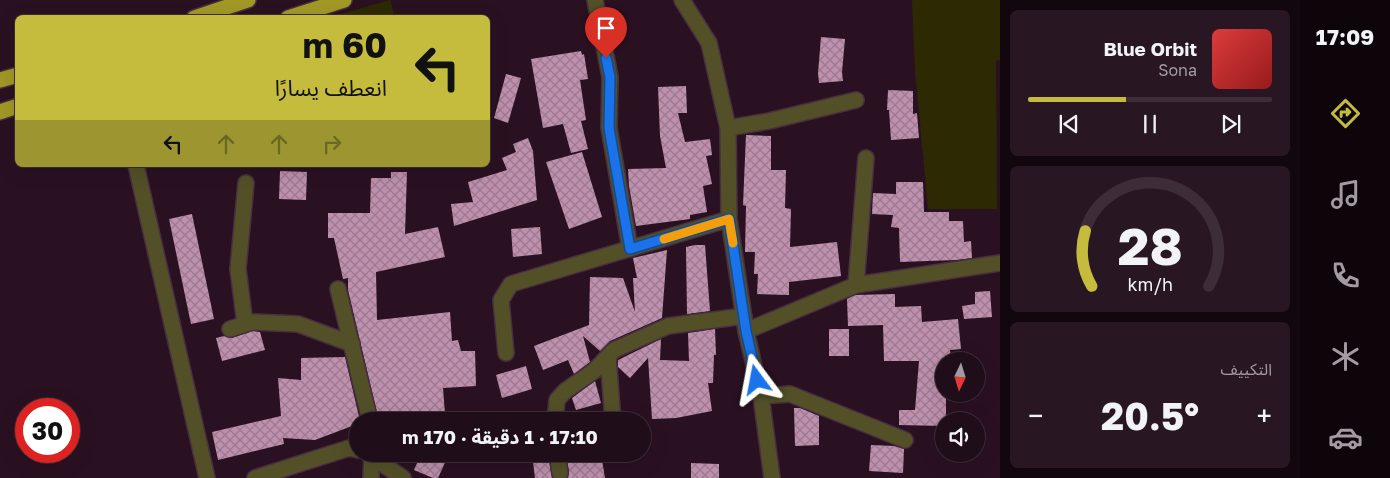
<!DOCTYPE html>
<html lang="ar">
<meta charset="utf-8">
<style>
:root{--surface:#200d1a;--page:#281623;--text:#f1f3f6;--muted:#a29ca2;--line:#3d2d39;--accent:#c5bc3d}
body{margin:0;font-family:"Golos Text","Noto Sans Arabic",sans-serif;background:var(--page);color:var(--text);direction:rtl;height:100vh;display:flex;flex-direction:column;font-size:19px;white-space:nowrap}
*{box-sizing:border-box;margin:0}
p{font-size:16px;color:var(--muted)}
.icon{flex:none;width:28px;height:28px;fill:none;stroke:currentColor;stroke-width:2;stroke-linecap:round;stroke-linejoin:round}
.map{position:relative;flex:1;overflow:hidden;direction:ltr}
.details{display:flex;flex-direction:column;gap:10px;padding:10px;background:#12070e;width:300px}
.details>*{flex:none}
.guide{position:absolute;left:15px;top:15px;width:475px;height:152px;border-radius:8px;box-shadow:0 5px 20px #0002,0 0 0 1px var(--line);direction:rtl;background:#c5bc3d;color:#111;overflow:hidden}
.needle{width:32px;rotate:184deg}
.buttons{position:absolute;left:935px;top:352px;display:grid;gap:10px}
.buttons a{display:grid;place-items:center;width:50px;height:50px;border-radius:50%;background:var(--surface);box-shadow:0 5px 20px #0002,0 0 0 1px var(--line);font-size:25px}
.speed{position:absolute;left:15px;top:398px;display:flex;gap:10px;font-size:25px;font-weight:700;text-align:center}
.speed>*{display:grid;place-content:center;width:65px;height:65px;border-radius:50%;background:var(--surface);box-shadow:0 5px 20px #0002,0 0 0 1px var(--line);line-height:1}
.speed .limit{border:8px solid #d22;background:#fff;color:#111}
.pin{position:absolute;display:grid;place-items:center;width:42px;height:42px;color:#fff;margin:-51px -21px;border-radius:50% 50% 50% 0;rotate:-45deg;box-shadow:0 0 5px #0007}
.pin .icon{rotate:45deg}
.me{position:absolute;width:55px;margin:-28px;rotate:347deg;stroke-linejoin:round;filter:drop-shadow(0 0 4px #0008)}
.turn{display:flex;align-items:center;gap:18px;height:105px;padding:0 20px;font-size:22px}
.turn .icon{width:65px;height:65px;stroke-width:2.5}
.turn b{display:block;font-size:35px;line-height:42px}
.lanes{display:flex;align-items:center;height:48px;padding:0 20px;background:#0003;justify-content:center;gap:25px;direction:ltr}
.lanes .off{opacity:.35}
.big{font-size:38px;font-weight:700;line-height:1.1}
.details .widget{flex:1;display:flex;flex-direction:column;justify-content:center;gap:8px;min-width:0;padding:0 18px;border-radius:8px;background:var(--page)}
.details .dial{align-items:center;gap:0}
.dial svg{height:130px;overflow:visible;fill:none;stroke:var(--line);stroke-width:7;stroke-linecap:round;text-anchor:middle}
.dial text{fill:var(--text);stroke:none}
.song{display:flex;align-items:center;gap:15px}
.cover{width:60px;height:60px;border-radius:8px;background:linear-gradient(135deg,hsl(0 70% 55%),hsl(0 70% 35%))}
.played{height:5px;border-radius:2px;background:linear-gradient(90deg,var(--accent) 40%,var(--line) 40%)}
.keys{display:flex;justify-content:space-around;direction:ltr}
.heat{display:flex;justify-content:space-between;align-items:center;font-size:28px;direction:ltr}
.trip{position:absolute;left:349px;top:412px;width:302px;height:50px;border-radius:25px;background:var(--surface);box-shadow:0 5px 20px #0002,0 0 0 1px var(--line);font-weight:700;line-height:50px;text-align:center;direction:rtl}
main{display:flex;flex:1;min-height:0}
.menu{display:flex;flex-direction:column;width:90px;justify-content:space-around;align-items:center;background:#0d050a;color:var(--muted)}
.menu .icon{width:35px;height:35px}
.menu .on{color:var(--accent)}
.menu b{font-size:22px;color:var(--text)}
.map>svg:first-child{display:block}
</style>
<main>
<nav class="menu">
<b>17:09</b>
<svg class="icon on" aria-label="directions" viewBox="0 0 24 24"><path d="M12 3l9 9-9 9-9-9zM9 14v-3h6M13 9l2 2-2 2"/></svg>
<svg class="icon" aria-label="music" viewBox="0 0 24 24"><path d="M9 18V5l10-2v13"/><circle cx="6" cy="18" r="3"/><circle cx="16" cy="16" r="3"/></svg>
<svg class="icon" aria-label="phone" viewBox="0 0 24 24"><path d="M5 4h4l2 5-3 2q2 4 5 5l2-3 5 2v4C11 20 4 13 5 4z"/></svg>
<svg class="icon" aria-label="climate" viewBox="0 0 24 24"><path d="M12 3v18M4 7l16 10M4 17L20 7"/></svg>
<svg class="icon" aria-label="car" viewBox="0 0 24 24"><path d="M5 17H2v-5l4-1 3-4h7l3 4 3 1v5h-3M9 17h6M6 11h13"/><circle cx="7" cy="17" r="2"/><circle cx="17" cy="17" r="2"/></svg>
</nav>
<section class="details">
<div class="widget">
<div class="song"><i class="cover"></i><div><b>Blue Orbit</b><p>Sona</p></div></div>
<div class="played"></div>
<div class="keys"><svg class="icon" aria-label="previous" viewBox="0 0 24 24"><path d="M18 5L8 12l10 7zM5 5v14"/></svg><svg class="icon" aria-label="pause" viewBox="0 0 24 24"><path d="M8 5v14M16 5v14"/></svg><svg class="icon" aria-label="next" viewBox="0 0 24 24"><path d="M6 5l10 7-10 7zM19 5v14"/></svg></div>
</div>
<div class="widget dial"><svg viewBox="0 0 100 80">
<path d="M14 69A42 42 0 1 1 86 69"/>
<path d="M14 69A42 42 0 0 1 10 35" stroke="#c5bc3d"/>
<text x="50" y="56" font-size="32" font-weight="700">28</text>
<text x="50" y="72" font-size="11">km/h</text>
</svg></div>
<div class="widget"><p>التكييف</p>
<div class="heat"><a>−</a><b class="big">20.5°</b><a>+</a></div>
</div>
</section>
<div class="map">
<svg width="1000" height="478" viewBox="0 0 1000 478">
<defs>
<pattern id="building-cross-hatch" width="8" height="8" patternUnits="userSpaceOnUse" patternTransform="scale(1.25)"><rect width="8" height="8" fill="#be90ad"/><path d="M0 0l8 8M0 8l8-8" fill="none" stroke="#9b798f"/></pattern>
</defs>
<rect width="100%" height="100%" fill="#2a1122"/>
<path fill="#2d2a03" d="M390,0L395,17H338L337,15Z
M912,0H1000V60L996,61L997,209H928L915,70Z"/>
<path fill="url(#building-cross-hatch)" d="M821,37L845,39L842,72L843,81L819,83L818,73Z
M581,51L582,55L584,54L588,79L580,80L586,120L581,121L588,149L571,153L563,124L543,128L531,59Z
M506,74L521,78L508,123L494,118Z
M686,86L687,113H678L685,142L710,139L712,155L706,156L712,184L703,186L707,212L690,215V219L636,226L629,186L628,169L666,168L660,136L658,87Z
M888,90L913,91V114L917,113L919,138L891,140L889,110H887Z
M746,135L771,136V170H786L785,208L791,209L790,247L837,242L841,276L789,282V295L757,294L758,274H754L755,252H745L746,206L743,205Z
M528,138L533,151L537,200L454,226L451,204L473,202L468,182L507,170L502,158L516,152L513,144Z
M582,152L602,217L569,229L546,162Z
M280,171L307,172L306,200L279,199Z
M391,172H407L405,234L438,227L445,257L376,272L377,320L450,312L452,341L458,340L461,351H475L476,386L443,388L445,414L406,417V421H379L348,290V278L343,279L334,238H328V213H370L371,178H391Z
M896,182H923L924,212H949V221H963L964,242L971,241L972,258L956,260L900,262L899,228L891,227L893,215L872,214L873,193L896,194Z
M192,214L214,319L191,324L169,219Z
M540,227L542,254L513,257L511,229Z
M695,245H705L710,311L687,314L686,247Z
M667,250L662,318L610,341L600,351L583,336L590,362L574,374L568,360L543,370L534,346L589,325L590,277L623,278L635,312L633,278H637L633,258Z
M990,291L992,317L964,319L962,306L975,304V292Z
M895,294V307L921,306L922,322L958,319L961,349L950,350L951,359H944V394H946V421H944V426L899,425V410H915L919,361H884L883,325L848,326L847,299L855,295Z
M715,329L716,355H714L713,383H708L712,411L676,418L652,419L648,358L630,378L618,367V360L661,339L660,360L689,361L688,333Z
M829,329H849V356H829Z
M253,331L260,332L265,350L222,361L216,338L224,336L232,338Z
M345,357L360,421H356L352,426L315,440L283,438L284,444L218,460L212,432L281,416L278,378L301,380V358Z
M526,366L532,389L502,398L496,375Z
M595,381L601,403L576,410L572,398Z
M794,408H800L819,416V445L795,446Z
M871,445L894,446L904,449L903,473L869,471Z
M421,454H449L438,478H433L414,470Z
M532,454H548L552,478H535Z
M566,454H601L605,478H568L569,472Z
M691,463L719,464V478H691Z"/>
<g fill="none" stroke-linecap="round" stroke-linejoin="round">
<g stroke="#472f3f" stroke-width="18">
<path id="street" d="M595,0L610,77L609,128L630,249
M682,0L709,43L728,128L729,219L746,331L761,396L772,478
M728,128L769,121L856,100
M136,165L207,478
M856,285L866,158
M338,289L370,421
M245,324L238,269L246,183
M230,329L252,322L298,324L352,344
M746,331L856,285L1000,263
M506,353L501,300L511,284L729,219
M608,356L613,421
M761,396L790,394L905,440
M555,421L557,400L565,391L594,371L614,350L668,326L744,316
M368,454L403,478
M557,454L560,473
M255,478L349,448L358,450
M371,478L372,454"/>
</g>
<g stroke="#472f3f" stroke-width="18">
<path id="highway" d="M194,18L248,0
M288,18L344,0
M0,80L18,75
M0,112L18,106"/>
</g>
<use href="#street" stroke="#535028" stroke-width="15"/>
<use href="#highway" stroke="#a19826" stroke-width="15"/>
</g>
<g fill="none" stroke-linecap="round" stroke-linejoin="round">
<g stroke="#114b97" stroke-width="12">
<path id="route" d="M606,58L610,77L609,128L630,249L729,219L746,331L757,380"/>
</g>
<use href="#route" stroke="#1a73e8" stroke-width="9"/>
<path stroke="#f59e0b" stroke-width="9" d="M664,239L729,219L733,243"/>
</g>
</svg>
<div class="buttons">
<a><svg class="needle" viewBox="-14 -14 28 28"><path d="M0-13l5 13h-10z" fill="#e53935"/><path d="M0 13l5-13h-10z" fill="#a29ca2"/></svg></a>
<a><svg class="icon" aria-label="sound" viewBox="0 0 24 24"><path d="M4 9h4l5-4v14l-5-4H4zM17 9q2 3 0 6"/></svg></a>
</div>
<div class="speed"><div class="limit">30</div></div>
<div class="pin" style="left:606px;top:58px;background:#d93025"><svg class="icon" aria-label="arrive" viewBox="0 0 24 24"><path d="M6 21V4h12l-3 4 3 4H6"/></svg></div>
<svg class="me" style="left:757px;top:380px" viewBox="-20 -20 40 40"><path d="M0-17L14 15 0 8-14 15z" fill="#1a73e8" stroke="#fff" stroke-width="4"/></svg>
<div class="trip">17:10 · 1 دقيقة · 170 m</div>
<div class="guide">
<div class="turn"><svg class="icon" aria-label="left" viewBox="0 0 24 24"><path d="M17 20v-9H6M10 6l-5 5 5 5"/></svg><div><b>60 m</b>انعطف يسارًا</div></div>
<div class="lanes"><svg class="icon" aria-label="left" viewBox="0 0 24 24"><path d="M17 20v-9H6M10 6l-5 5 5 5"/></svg><svg class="icon off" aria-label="ahead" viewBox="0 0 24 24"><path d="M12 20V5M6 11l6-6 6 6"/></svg><svg class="icon off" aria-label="ahead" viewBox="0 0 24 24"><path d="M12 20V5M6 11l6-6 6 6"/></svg><svg class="icon off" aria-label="right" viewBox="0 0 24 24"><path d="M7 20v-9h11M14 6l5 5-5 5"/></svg></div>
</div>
</div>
</main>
